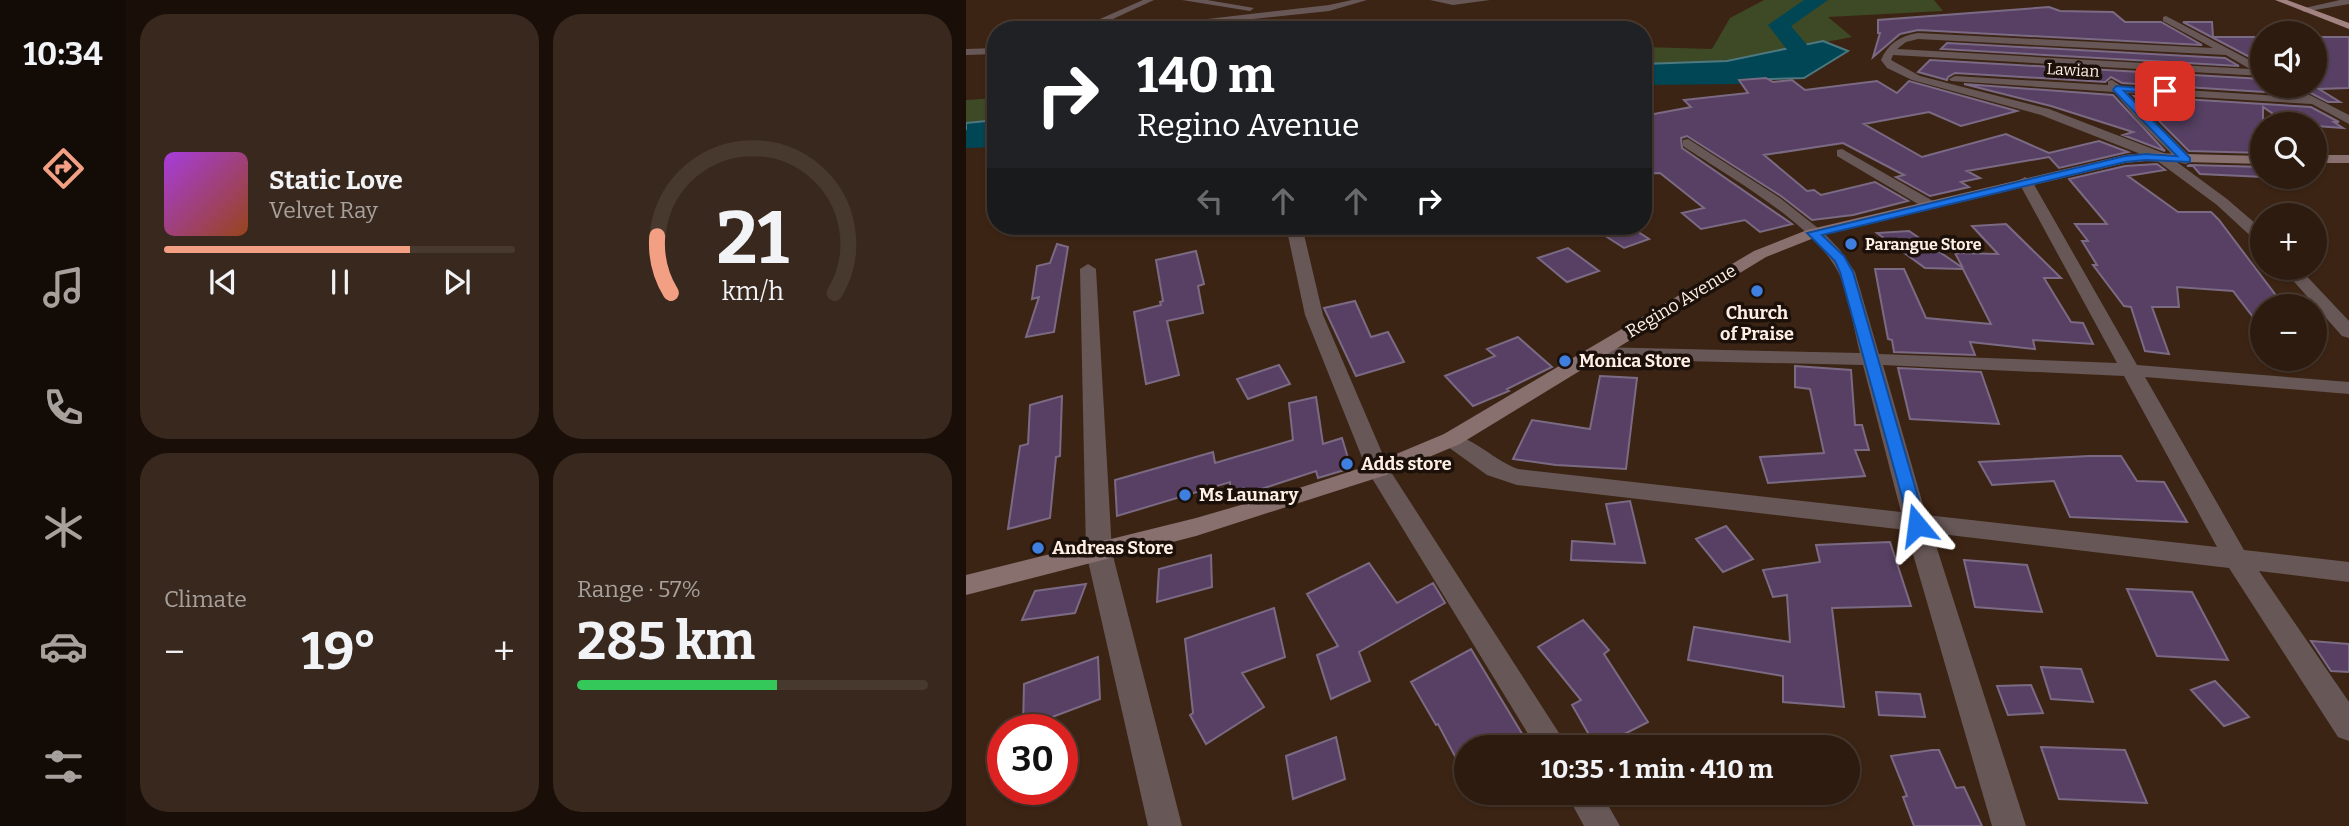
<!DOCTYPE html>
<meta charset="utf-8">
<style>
:root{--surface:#2d1b0f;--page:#39281d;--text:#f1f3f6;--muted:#a7a19e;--line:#48392f;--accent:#f39f84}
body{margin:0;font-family:Bitter,serif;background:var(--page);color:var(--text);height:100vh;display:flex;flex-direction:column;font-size:26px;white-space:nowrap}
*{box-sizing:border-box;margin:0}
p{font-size:23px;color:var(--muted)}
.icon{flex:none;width:38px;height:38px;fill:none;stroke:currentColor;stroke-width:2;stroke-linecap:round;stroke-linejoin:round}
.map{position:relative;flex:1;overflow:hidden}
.panel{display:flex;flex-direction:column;gap:14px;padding:14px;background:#190f08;width:840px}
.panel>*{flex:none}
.top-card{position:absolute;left:21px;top:21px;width:665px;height:214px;border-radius:28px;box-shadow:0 2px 5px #0004,0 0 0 2px var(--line);background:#202124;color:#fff;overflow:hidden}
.controls{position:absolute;left:1284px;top:21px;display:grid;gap:14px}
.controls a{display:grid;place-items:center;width:77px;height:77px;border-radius:50%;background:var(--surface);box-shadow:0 2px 5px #0004,0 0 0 2px var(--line);font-size:35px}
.speed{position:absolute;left:21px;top:714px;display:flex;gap:14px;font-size:35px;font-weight:700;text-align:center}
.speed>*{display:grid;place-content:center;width:91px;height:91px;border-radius:50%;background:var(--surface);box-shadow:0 2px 5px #0004,0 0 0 2px var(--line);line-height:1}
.speed .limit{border:10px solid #d22;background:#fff;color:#111}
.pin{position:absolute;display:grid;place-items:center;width:60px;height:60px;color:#fff;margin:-30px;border-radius:14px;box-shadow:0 4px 10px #0006}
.me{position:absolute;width:77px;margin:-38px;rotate:344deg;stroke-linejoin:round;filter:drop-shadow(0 0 5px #0008)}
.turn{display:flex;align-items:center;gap:24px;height:147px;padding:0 35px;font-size:32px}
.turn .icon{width:91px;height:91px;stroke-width:2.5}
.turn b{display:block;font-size:49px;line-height:60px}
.lanes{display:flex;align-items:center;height:66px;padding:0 35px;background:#0003;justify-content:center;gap:35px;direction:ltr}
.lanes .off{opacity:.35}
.big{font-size:52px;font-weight:700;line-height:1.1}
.panel .tile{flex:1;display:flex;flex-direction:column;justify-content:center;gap:10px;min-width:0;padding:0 24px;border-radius:28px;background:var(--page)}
.panel .dial{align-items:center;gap:0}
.dial svg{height:182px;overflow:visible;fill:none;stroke:var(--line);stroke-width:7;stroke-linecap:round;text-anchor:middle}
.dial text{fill:var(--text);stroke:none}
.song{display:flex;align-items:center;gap:21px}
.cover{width:84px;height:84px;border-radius:10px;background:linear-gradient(135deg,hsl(280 70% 55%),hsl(20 70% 35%))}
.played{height:7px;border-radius:4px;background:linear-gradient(90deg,var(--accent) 70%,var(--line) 70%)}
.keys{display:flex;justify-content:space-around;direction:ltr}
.heat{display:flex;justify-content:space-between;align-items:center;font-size:38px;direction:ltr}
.charge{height:10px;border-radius:5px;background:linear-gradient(90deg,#34c759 57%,var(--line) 0)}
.panel .tiles{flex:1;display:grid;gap:14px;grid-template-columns:repeat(2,1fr)}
.trip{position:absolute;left:488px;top:735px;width:406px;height:70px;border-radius:35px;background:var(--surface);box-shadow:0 2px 5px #0004,0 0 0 2px var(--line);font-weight:700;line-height:70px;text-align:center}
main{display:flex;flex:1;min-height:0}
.tabs{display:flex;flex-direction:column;width:126px;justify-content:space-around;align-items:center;background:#120b06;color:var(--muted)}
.tabs .icon{width:49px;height:49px}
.tabs .on{color:var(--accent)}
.tabs b{font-size:32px;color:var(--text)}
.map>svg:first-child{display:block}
</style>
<main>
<nav class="tabs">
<b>10:34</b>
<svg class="icon on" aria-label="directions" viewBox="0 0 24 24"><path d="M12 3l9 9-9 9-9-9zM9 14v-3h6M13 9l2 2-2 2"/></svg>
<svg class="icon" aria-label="music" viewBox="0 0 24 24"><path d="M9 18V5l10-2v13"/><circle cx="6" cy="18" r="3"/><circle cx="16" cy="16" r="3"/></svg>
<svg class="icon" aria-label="phone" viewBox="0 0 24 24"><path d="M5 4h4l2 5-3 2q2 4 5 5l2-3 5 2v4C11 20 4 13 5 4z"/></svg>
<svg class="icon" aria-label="climate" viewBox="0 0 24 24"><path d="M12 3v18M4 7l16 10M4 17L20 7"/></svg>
<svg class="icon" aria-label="car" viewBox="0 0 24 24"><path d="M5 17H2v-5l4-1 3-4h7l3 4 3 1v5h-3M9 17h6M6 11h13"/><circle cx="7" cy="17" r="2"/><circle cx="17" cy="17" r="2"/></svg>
<svg class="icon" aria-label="filters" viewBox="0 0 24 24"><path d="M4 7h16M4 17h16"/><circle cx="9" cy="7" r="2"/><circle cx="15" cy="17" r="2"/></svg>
</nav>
<section class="panel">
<div class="tiles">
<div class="tile">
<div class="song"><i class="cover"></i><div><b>Static Love</b><p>Velvet Ray</p></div></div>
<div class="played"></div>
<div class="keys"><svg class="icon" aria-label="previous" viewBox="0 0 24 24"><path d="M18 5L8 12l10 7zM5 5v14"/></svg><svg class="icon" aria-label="pause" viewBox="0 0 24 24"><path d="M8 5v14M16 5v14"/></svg><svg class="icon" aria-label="next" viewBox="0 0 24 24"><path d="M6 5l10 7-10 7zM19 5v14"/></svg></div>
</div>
<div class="tile dial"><svg viewBox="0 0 100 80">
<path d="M14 69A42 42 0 1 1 86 69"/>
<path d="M14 69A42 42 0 0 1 8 44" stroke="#f39f84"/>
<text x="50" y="56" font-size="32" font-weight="700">21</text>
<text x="50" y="72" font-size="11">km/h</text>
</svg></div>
<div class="tile"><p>Climate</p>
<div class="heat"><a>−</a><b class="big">19°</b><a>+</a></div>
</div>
<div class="tile"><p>Range · 57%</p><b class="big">285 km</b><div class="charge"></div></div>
</div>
</section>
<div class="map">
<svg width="1383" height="826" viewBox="0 0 1383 826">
<rect width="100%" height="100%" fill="#3c2414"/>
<path fill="#3e4925" d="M798,0H968L977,11L862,17L886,37L761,61L677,64V47L746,49L764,18Z
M30,98V120L0,123V100Z"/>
<path fill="#014655" stroke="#4d7880" stroke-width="2" d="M857,41L882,51L838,78L677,83V64L761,61Z
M30,120V137L0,140V123Z"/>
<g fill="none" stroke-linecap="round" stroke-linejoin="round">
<path fill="#014655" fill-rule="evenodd" d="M838,0H862L825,26L853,59L849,64L773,84L677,85V71L773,70L826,56L802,25Z
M30,129V147L0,148V130Z"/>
</g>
<path fill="#574063" stroke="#7b6a84" stroke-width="2" d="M1083,7L1094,11L1147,12L1159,22H1195L1236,45L952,30L934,34L907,57L914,33H912V20Z
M1217,22H1246L1247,37H1297V64Z
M1349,37H1383V88L1353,89L1374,102H1362L1337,89L1328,94L1156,83L1145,77L1139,82L989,73L982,77L981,80L952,72L964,60L1297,79V86H1349Z
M981,43L1259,58L1273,66L975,49Z
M800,78L807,82L826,80L839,90L911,81L931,93L943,81L1051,111L995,126L963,112L898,124L956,157L1040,134L1083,153L1133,141L1162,152L1093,168L1083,157L1001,171L1014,178L995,182L1003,187L964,196L930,177L938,175L877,143L798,155L841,191L848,190L855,195L909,182L942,201L887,215L846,220L815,196L721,136L715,138L716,148L826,224L794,232L779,220L735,229L716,213L738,208L694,173L677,174V116L725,107L718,100L782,93L773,80Z
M998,84L1147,95L1199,151L1157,135L1167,132L1085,106Z
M1168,96L1345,107L1373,122H1368L1377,128L1322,124L1297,107V153L1223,151Z
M1191,164L1199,170L1162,176L1212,212H1245L1253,220L1318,306H1297V330L1267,291L1211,287L1213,307H1186L1203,354L1179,351L1165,307L1158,306L1127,265H1131L1116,241H1122L1109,224H1141L1103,179L1159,166Z
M1224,165L1297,167V177L1234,174L1227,166H1221Z
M1040,224L1095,278H1078L1105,322L1117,323L1127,344L1067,340L1069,349L1004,342L1009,355L928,352L926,340L922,339L909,269H938L960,318L1025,324L997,269L959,268L911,233L943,231L997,268L989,253L1032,254L1006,226Z
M624,226H663L683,239L658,248Z
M91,244L102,247L88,332L60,337L73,297L66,299L71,266L84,263Z
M602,248L633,271L601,282L572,258Z
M230,251L238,284L232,286L237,313L201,321L213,375L180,384L168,312L195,305L194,302L197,301L190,260Z
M389,301L405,337L422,332L438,362L390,376L358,308Z
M552,337L586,367L541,389L543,391L507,406L479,376L529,356L521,349Z
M313,365L324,384L282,399L271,379Z
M829,366L885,370L889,425H896L903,450H889L899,476L802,483L794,457L858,453L844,389L829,387Z
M932,368L1015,372L1033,424L944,419Z
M634,376L671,378L660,469L590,465L547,459L566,420L624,429Z
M96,396L94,456L90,457L84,518L42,529L54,446L62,444L64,405Z
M350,397L357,444L376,438L385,468L352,478L350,471L280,494L277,488L264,493V482L151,516L149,480L247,452L249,463L327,440L323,403Z
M1123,456H1155L1171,481L1198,482L1221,522L1104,517L1088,481L1026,485L1013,462Z
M664,501L679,563L605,560L606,541L649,544L640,504Z
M760,526L787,559L757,572L730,539Z
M924,542L945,606L866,608L878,707L817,702V676L722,660L728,627L824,642L821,595L807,597L797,570L854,562L850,545Z
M245,555L246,587L191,602L193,569Z
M998,560L1061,565L1076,612L1009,607Z
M403,563L431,603L467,583L479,603L393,652L404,681L365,699L351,655L372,646L341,594Z
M120,584L109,613L56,620L69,591Z
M1161,589L1226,592L1262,660L1191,656Z
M308,608L319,657L276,673L298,707L240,744L224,715L227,713L219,639Z
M617,620L643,650L638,654L682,722L633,747H630L606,705L615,700L572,647Z
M1345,641L1383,644V672L1365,671Z
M505,649L558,737L541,747H500V777L472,724L470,725L445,682Z
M132,657L134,699L57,728L58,684Z
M1075,667L1115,669L1127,702L1085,699Z
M1249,681L1283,717L1258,726L1225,690Z
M1065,685L1077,713L1042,715L1031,686Z
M910,692L954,694L959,717L913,715Z
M370,737L379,779L327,799L320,756Z
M1075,747L1159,750L1181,803L1093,799Z
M966,750H973L990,788L998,787L1016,826H948L937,797L941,796L925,756Z"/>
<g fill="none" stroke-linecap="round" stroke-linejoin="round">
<path fill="#675857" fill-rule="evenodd" d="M177,0H188L123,30H109Z
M216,0H241L288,8L284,11Z
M386,0H401L363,11L182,30H147L363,5Z
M464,0H524L487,5Z
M1374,0H1383V4L1338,12L1334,9Z
M1200,16L1297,67V76L927,55L925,60L954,76L1083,109L1200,154L1261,199L1297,230V244L1291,242L1251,205L1190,160L1075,115L946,80L921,68L915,60C922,44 933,36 952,33L1247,48L1197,21V17ZM952,39L1260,55L1284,69L931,49L940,42Z
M30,48V54L0,55V49Z
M989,76L1142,85V81L1146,80L1155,86L1332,97L1330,94L1336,91L1383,115V124L1346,104L1161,93L1225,157L1227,160L1220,164L1215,163L1177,126L1148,92L985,81L983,79Z
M722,139L814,198L857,232L874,250L889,272L913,354L1151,363L1052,181L1059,177L1066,181L1171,365L1383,382V394L1179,377L1278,550L1383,562V582L1293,571L1383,702V741L1372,737L1263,568L966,533L1060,826H1026L940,530L551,485L521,475L478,444L475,439L478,434C497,429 530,462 552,469L935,512L897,365L629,359L619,353L629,347L894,353C888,330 882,289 871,270C845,222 763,177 717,146V140ZM917,365L1158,376L1251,547L960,515Z
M876,149L967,201L969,204L962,208L957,207L871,156V150Z
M320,226H336L357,315L423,469L602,747H570L401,470L339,315Z
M122,264L130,269L146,552L216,826H182L120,552L114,269Z
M1316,268H1333L1383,321V338L1376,336Z
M600,793H635L654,826H618Z"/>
<path fill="#88706f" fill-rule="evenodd" d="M1180,153L1297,156V164L1180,161L1159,163L853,236L800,257L494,444L420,475L230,536L0,595V575L230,518L330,489L404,465L478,434L788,251L841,230L1159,155Z
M1349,155H1383V163H1349Z"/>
<path fill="#a28382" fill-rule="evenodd" d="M1309,0H1321L1383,23V29Z"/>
</g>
<path fill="#1a73e8" stroke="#114b97" stroke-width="2" d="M1150,86L1203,90L1199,94L1158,91L1224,158V162L1180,160L1159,162L856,235L878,256L887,272L960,525L958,530H945L874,272L869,261L841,233L1159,156L1180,154L1211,156L1147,90Z"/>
<g fill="#3f7fe0" stroke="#1b110a" stroke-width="2.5">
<circle cx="885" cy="244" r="7"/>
<circle cx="791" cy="291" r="7"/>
<circle cx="599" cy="361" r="7"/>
<circle cx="381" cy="464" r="7"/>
<circle cx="219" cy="495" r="7"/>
<circle cx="72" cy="548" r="7"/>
</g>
<g text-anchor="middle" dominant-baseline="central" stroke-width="7" stroke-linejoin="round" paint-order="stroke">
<g font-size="16" fill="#feeee4" stroke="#1b110a">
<text transform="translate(1107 70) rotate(3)">Lawian</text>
</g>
<g font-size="16" font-weight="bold" fill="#feeee4" stroke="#1b110a" text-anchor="start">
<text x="899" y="244">Parangue Store</text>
</g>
<g font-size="18" fill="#feeee4" stroke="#1b110a">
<text transform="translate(715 301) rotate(-31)">Regino Avenue</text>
</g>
<g font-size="18" font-weight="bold" fill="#feeee4" stroke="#1b110a" text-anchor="start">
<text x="791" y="313" text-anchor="middle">Church<tspan x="791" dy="21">of Praise</tspan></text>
<text x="613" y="361">Monica Store</text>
<text x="395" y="464">Adds store</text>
<text x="233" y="495">Ms Launary</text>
<text x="86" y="548">Andreas Store</text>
</g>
</g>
</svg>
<div class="controls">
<a><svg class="icon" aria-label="sound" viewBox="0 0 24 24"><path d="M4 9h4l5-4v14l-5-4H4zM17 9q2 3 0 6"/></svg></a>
<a><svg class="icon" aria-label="search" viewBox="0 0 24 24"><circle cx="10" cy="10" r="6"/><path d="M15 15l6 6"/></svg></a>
<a>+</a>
<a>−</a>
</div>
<div class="speed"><div class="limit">30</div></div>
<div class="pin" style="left:1199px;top:91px;background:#d93025"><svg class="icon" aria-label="arrive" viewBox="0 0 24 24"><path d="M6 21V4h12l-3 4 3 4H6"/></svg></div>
<svg class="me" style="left:951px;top:525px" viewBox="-20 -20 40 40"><path d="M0-17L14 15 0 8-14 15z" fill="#1a73e8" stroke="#fff" stroke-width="4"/></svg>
<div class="trip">10:35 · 1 min · 410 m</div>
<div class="top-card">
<div class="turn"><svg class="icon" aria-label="right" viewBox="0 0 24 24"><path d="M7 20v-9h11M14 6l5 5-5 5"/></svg><div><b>140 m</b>Regino Avenue</div></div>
<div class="lanes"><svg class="icon off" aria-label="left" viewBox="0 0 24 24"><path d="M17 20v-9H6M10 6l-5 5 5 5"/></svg><svg class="icon off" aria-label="ahead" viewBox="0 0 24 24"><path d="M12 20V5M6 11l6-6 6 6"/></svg><svg class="icon off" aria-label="ahead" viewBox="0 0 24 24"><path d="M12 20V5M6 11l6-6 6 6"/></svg><svg class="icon" aria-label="right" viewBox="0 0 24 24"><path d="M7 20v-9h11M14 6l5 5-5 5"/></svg></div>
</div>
</div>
</main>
